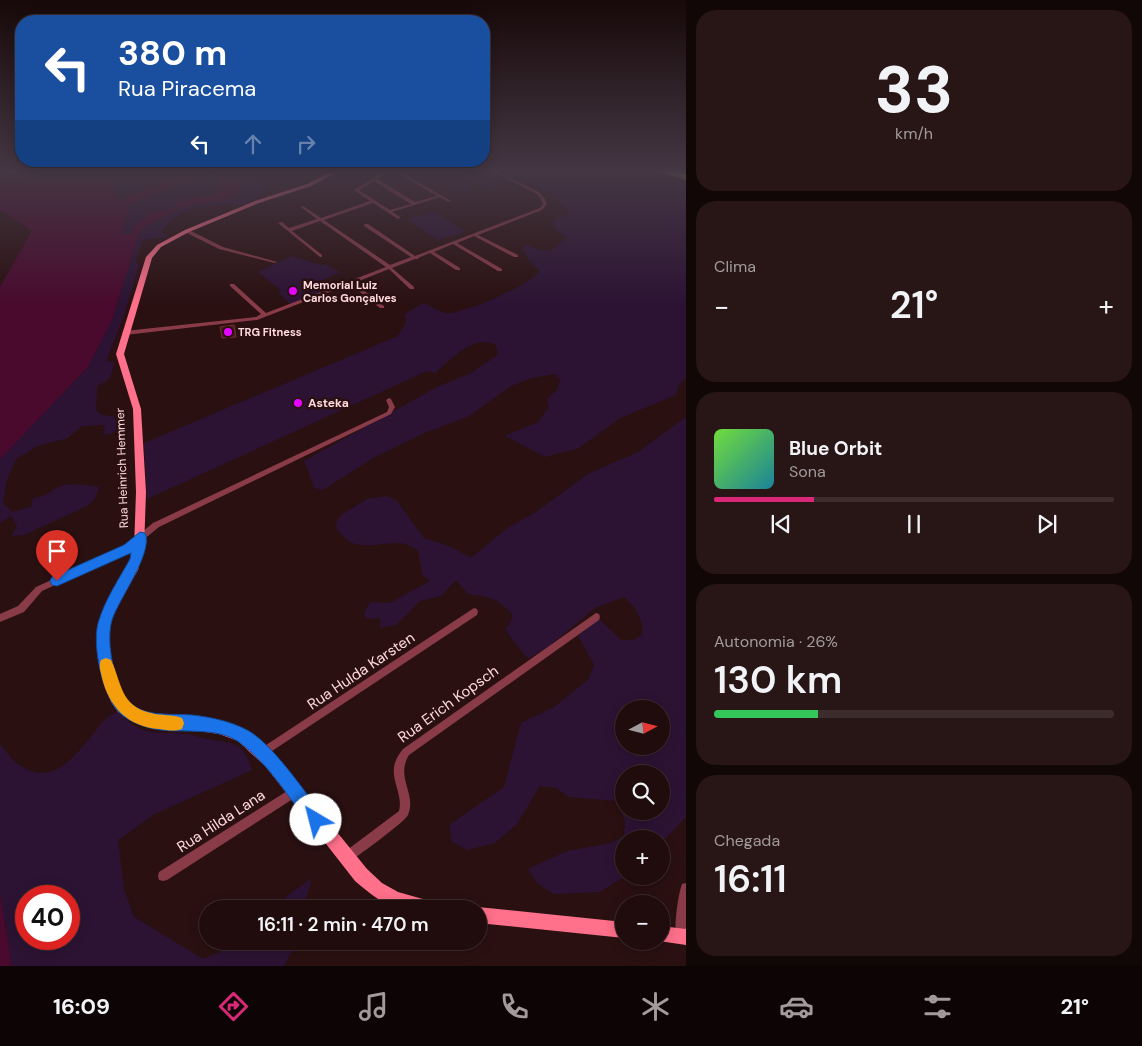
<!DOCTYPE html>
<html lang="pt">
<meta charset="utf-8">
<style>
:root{--surface:#200c0d;--page:#281516;--text:#f1f3f6;--muted:#a29b9d;--line:#3d2c2e;--accent:#db2777}
body{margin:0;font-family:"DM Sans",sans-serif;background:var(--page);color:var(--text);height:100vh;display:flex;flex-direction:column;font-size:19px;white-space:nowrap}
*{box-sizing:border-box;margin:0}
p{font-size:16px;color:var(--muted)}
.icon{flex:none;width:28px;height:28px;fill:none;stroke:currentColor;stroke-width:2;stroke-linecap:round;stroke-linejoin:round}
.map{position:relative;flex:1;overflow:hidden}
.panel{display:flex;flex-direction:column;gap:10px;padding:10px;background:#120707;width:456px}
.panel>*{flex:none}
.guide{position:absolute;left:15px;top:15px;width:475px;height:152px;border-radius:20px;box-shadow:0 2px 12px #0003,0 0 0 1px var(--line);background:#1a4fa0;color:#fff;overflow:hidden}
.needle{width:32px;rotate:83deg}
.fabs{position:absolute;left:615px;top:700px;display:grid;gap:10px}
.fabs a{display:grid;place-items:center;width:55px;height:55px;border-radius:50%;background:var(--surface);box-shadow:0 2px 12px #0003,0 0 0 1px var(--line);font-size:25px}
.speed{position:absolute;left:15px;top:885px;display:flex;gap:10px;font-size:25px;font-weight:700;text-align:center}
.speed>*{display:grid;place-content:center;width:65px;height:65px;border-radius:50%;background:var(--surface);box-shadow:0 2px 12px #0003,0 0 0 1px var(--line);line-height:1}
.speed .limit{border:8px solid #d22;background:#fff;color:#111}
.pin{position:absolute;display:grid;place-items:center;width:42px;height:42px;color:#fff;margin:-51px -21px;border-radius:50% 50% 50% 0;rotate:-45deg;box-shadow:0 0 5px #0007}
.pin .icon{rotate:45deg}
.me{position:absolute;width:55px;margin:-28px;rotate:323deg;stroke-linejoin:round;filter:drop-shadow(0 0 4px #0008)}
.turn{display:flex;align-items:center;gap:18px;height:105px;padding:0 20px;font-size:22px}
.turn .icon{width:65px;height:65px;stroke-width:2.5}
.turn b{display:block;font-size:35px;line-height:42px}
.lanes{display:flex;align-items:center;height:48px;padding:0 20px;background:#0003;justify-content:center;gap:25px;direction:ltr}
.lanes .off{opacity:.35}
.big{font-size:38px;font-weight:600;line-height:1.1}
.panel .widget{flex:1;display:flex;flex-direction:column;justify-content:center;gap:8px;min-width:0;padding:0 18px;border-radius:20px;background:var(--page)}
.panel .dial{align-items:center;gap:0}
.dial b{font-size:65px;line-height:1}
.song{display:flex;align-items:center;gap:15px}
.cover{width:60px;height:60px;border-radius:8px;background:linear-gradient(135deg,hsl(100 70% 55%),hsl(190 70% 35%))}
.played{height:5px;border-radius:2px;background:linear-gradient(90deg,var(--accent) 25%,var(--line) 25%)}
.keys{display:flex;justify-content:space-around;direction:ltr}
.heat{display:flex;justify-content:space-between;align-items:center;font-size:28px;direction:ltr}
.charge{height:8px;border-radius:4px;background:linear-gradient(90deg,#34c759 26%,var(--line) 0)}
.trip{position:absolute;left:199px;top:900px;width:288px;height:50px;border-radius:25px;background:var(--surface);box-shadow:0 2px 12px #0003,0 0 0 1px var(--line);font-weight:600;line-height:50px;text-align:center}
.menu{display:flex;height:80px;justify-content:space-around;align-items:center;background:#0d0505;color:var(--muted)}
.menu .icon{width:35px;height:35px}
.menu .active{color:var(--accent)}
.menu b{font-size:22px;color:var(--text)}
main{display:flex;flex:1;min-height:0}
.map>svg:first-child{display:block}
</style>
<main>
<div class="map">
<svg width="686" height="966" viewBox="0 0 686 966">
<rect width="100%" height="100%" fill="#2a1011"/>
<path fill="#2c1334" fill-rule="evenodd" d="M72,169H187L121,199L116,196L96,174L76,172Z
M236,169H333L319,176C299,164 280,176 259,180L267,190L261,197L239,206C224,200 226,206 213,206C191,205 175,215 161,232L169,236C160,239 152,237 142,241L136,262L139,265L124,316L106,361L114,362C112,377 110,380 97,386L96,410L100,414L115,417L117,429L111,434L103,435L105,425L82,426L68,438L38,446L16,459L7,480L3,503L12,512L31,507L33,498C51,496 49,490 62,486C73,482 87,486 99,487L94,500L87,506L24,535L11,536L17,526L11,516L0,523V459L88,367L112,320L140,229L184,206L230,199L240,192Z
M450,169H469L497,185L493,190C481,183 466,181 457,175L459,171Z
M538,169C551,169 565,168 578,169C597,170 620,177 637,169L686,183V378L679,385L676,395L620,418L579,448L545,457L505,436L538,422L549,407L547,398L557,390L560,380L555,374L532,378L511,386L469,416L422,434L373,458L323,490L315,488L304,461L437,387L471,373L498,355L496,345C472,334 452,359 435,373L427,371L147,499L144,443L398,336L406,322L405,314L423,303C430,306 441,313 448,313C466,313 530,285 540,271L528,259L523,248L525,245C548,251 548,257 566,237L555,229L552,223L555,218L566,216L569,211L545,190L521,176L518,172L537,171Z
M211,171C217,175 220,184 220,191L216,194L178,201L176,206L160,212L156,211L136,224L132,234L121,235L129,205Z
M455,179L474,192L461,194L444,186Z
M434,211L465,232L437,240L407,219Z
M292,256L320,265L324,264L340,272L312,285L321,292L290,304L278,292L281,290L258,272Z
M686,417V817L661,843V839H624L625,876L600,892L554,894L538,884L528,869L567,851L611,843L624,836L625,821L617,801L569,797L556,788L540,786L517,824L495,843L467,850L452,842L449,825L504,787L521,723L554,707L589,679L594,665L578,636L599,619L621,640H633L642,635C644,620 636,607 624,597L595,608L548,647L529,658L525,656L505,629L509,625L513,615C497,598 490,597 468,594L456,580L441,596L420,601L396,625L380,628V618L366,619L364,613L370,602L390,603L430,581L423,576L418,551C396,533 375,553 350,542C345,539 340,532 336,528L337,520L343,514L367,499L387,496L396,500L424,538L449,546L471,558L506,529L536,512L588,474L638,452ZM624,709H661V746H624ZM624,774H661V811H624Z
M117,712C127,720 135,728 147,731C159,734 173,732 186,734C195,735 204,739 213,740C238,744 243,744 252,770L155,814L118,840L124,889L134,917L203,959L222,951L232,941H298L284,966H12L0,894V744C5,750 11,759 18,764C49,787 71,761 90,738C99,727 104,717 117,712ZM26,896H69V939H26Z
M312,878L303,909H251L254,904L280,901Z"/>
<path fill="#490a2e" fill-rule="evenodd" d="M0,169H72C86,180 116,167 116,196L121,199L187,169H236L240,192L230,199L184,206L140,229L112,320L88,367L0,459V287L32,231L0,209ZM211,171C217,175 220,184 220,191C210,200 191,196 178,201L176,206L160,212L147,213L146,217L136,224L132,234L121,235L129,205Z
M0,894L12,966H0Z"/>
<path fill="#4b1c1c" stroke="#782e2e" d="M234,325L236,337L222,338L220,327Z"/>
<g fill="none" stroke-linecap="round" stroke-linejoin="round">
<path fill="#893b48" fill-rule="evenodd" d="M386,169H390L386,174L377,179L415,202L437,196L391,169H396L451,201L448,202L440,197L392,212L400,217V218L398,219L373,203L324,220L390,265L411,257L364,226V224H368L415,256L540,208L543,204L541,199L537,194L487,169H492L539,192L545,199L547,204L542,210L478,235L518,255V257H514L474,236L457,243L502,269V271H498L453,244L434,252L460,268V270H456L430,253L418,258V259H415L392,268L414,287V289H410L389,269L354,283L384,306V308H380L350,284L257,320L125,335L122,333L125,331L256,317L261,314L230,286V284H234L266,313L386,267L320,221L292,231L322,255V257H320L278,223L282,222L289,228L317,219L302,208L301,207L303,206L321,218L370,201L354,190L384,172ZM374,181L411,204L390,210L359,190Z
M185,230H189L223,247L277,262L275,263L219,249L185,232Z
M389,398L391,399L395,407L391,414L159,527L131,550L42,591L24,612L0,622V614L18,606L36,587L125,546L153,523L387,412L389,407L386,400Z
M474,608L477,609L478,612L477,615L266,755L263,757L260,755L258,752L260,749Z
M596,613L599,614L600,617L599,620L409,755C395,778 417,793 408,815C405,822 360,854 351,861L347,862L343,861L342,857L343,853L399,811C403,796 392,782 394,767C395,760 399,754 403,749Z
M295,786L299,787L300,791L299,795L167,880L163,881L159,880L158,876L159,872Z
M686,883V938L685,940L681,942L677,940C673,930 678,895 682,884Z"/>
<path fill="#ff708a" fill-rule="evenodd" d="M337,169H344L311,186L259,203L189,232L161,247L152,258L124,354L141,409L146,492L144,549L138,570L116,608L111,621L109,636L111,657L121,692L128,702L141,711L151,714L192,716L219,720L248,731L276,757L367,869L382,883L398,892L437,903L439,909C426,909 411,911 399,909C383,905 367,891 355,881L266,767L238,741L219,734L192,730L151,728L132,721L118,712L111,702L105,685L99,657L97,636L99,621L107,602L127,569L134,549L136,492L133,409L116,354L146,257L157,245L185,230L255,201L307,184Z
M647,169H657L686,176V180Z
M678,169H686V172L679,170Z
M478,907L624,922V938L478,923V909H473Z
M661,926L686,929V945L659,941H661Z"/>
<path fill="#c9ff54" fill-rule="evenodd" d="M659,169H670L686,174V178Z"/>
</g>
<linearGradient id="sky" x2="0" y2="1"><stop stop-color="#170909"/><stop offset="0.56" stop-color="#443743"/><stop offset="1" stop-color="#443743" stop-opacity="0"/></linearGradient>
<rect width="686" height="304" fill="url(#sky)"/>
<path fill="#1a73e8" stroke="#114b97" d="M140,532L145,533C154,552 118,600 112,620C106,640 113,676 123,694C137,719 168,713 192,715C210,717 230,721 247,730C272,743 304,791 322,814L325,820L322,826L316,828L310,826C289,797 268,763 239,742C214,725 177,735 150,728C139,725 124,719 117,710C102,692 91,642 99,620C106,598 119,579 130,559L131,553L57,586L52,585L50,581L52,577L124,545Z"/>
<path fill="#f59e0b" d="M106,658L111,660C122,683 120,706 151,713C161,716 172,714 182,718L184,723L182,729C174,732 167,730 159,729C129,727 109,707 102,678C101,672 98,666 101,660Z"/>
<g fill="#e505ff" stroke="#2a1011" stroke-width="2">
<circle cx="293" cy="291" r="5"/>
<circle cx="228" cy="332" r="5"/>
<circle cx="298" cy="403" r="5"/>
</g>
<g text-anchor="middle" dominant-baseline="central" stroke-width="5" stroke-linejoin="round" paint-order="stroke">
<g font-size="11" font-weight="bold" fill="#ffd9dd" stroke="#2a1011" text-anchor="start">
<text x="303" y="285">Memorial Luiz<tspan x="303" dy="13">Carlos Gonçalves</tspan></text>
<text x="238" y="332">TRG Fitness</text>
</g>
<g font-size="12" font-weight="bold" fill="#ffd9dd" stroke="#2a1011" text-anchor="start">
<text x="308" y="403">Asteka</text>
</g>
<g font-size="12" fill="#ffd9dd" stroke="#2a1011">
<text transform="translate(122 468) rotate(-92)">Rua Heinrich Hemmer</text>
</g>
<g font-size="15" fill="#ffd9dd" stroke="#2a1011">
<text transform="translate(361 671) rotate(-34)">Rua Hulda Karsten</text>
<text transform="translate(448 704) rotate(-36)">Rua Erich Kopsch</text>
<text transform="translate(221 821) rotate(-33)">Rua Hilda Lana</text>
</g>
</g>
</svg>
<div class="fabs">
<a><svg class="needle" viewBox="-14 -14 28 28"><path d="M0-13l5 13h-10z" fill="#e53935"/><path d="M0 13l5-13h-10z" fill="#a29b9d"/></svg></a>
<a><svg class="icon" aria-label="search" viewBox="0 0 24 24"><circle cx="10" cy="10" r="6"/><path d="M15 15l6 6"/></svg></a>
<a>+</a>
<a>−</a>
</div>
<div class="speed"><div class="limit">40</div></div>
<div class="pin" style="left:57px;top:581px;background:#d93025"><svg class="icon" aria-label="arrive" viewBox="0 0 24 24"><path d="M6 21V4h12l-3 4 3 4H6"/></svg></div>
<svg class="me" style="left:316px;top:820px" viewBox="-20 -20 40 40"><circle r="19" fill="#fff"/><path d="M0-13L10 11 0 6-10 11z" fill="#1a73e8"/></svg>
<div class="trip">16:11 · 2 min · 470 m</div>
<div class="guide">
<div class="turn"><svg class="icon" aria-label="left" viewBox="0 0 24 24"><path d="M17 20v-9H6M10 6l-5 5 5 5"/></svg><div><b>380 m</b>Rua Piracema</div></div>
<div class="lanes"><svg class="icon" aria-label="left" viewBox="0 0 24 24"><path d="M17 20v-9H6M10 6l-5 5 5 5"/></svg><svg class="icon off" aria-label="ahead" viewBox="0 0 24 24"><path d="M12 20V5M6 11l6-6 6 6"/></svg><svg class="icon off" aria-label="right" viewBox="0 0 24 24"><path d="M7 20v-9h11M14 6l5 5-5 5"/></svg></div>
</div>
</div>
<section class="panel">
<div class="widget dial"><b>33</b><p>km/h</p></div>
<div class="widget"><p>Clima</p>
<div class="heat"><a>−</a><b class="big">21°</b><a>+</a></div>
</div>
<div class="widget">
<div class="song"><i class="cover"></i><div><b>Blue Orbit</b><p>Sona</p></div></div>
<div class="played"></div>
<div class="keys"><svg class="icon" aria-label="previous" viewBox="0 0 24 24"><path d="M18 5L8 12l10 7zM5 5v14"/></svg><svg class="icon" aria-label="pause" viewBox="0 0 24 24"><path d="M8 5v14M16 5v14"/></svg><svg class="icon" aria-label="next" viewBox="0 0 24 24"><path d="M6 5l10 7-10 7zM19 5v14"/></svg></div>
</div>
<div class="widget"><p>Autonomia · 26%</p><b class="big">130 km</b><div class="charge"></div></div>
<div class="widget"><p>Chegada</p><b class="big">16:11</b></div>
</section>
</main>
<nav class="menu">
<b>16:09</b>
<svg class="icon active" aria-label="directions" viewBox="0 0 24 24"><path d="M12 3l9 9-9 9-9-9zM9 14v-3h6M13 9l2 2-2 2"/></svg>
<svg class="icon" aria-label="music" viewBox="0 0 24 24"><path d="M9 18V5l10-2v13"/><circle cx="6" cy="18" r="3"/><circle cx="16" cy="16" r="3"/></svg>
<svg class="icon" aria-label="phone" viewBox="0 0 24 24"><path d="M5 4h4l2 5-3 2q2 4 5 5l2-3 5 2v4C11 20 4 13 5 4z"/></svg>
<svg class="icon" aria-label="climate" viewBox="0 0 24 24"><path d="M12 3v18M4 7l16 10M4 17L20 7"/></svg>
<svg class="icon" aria-label="car" viewBox="0 0 24 24"><path d="M5 17H2v-5l4-1 3-4h7l3 4 3 1v5h-3M9 17h6M6 11h13"/><circle cx="7" cy="17" r="2"/><circle cx="17" cy="17" r="2"/></svg>
<svg class="icon" aria-label="filters" viewBox="0 0 24 24"><path d="M4 7h16M4 17h16"/><circle cx="9" cy="7" r="2"/><circle cx="15" cy="17" r="2"/></svg>
<b>21°</b>
</nav>
